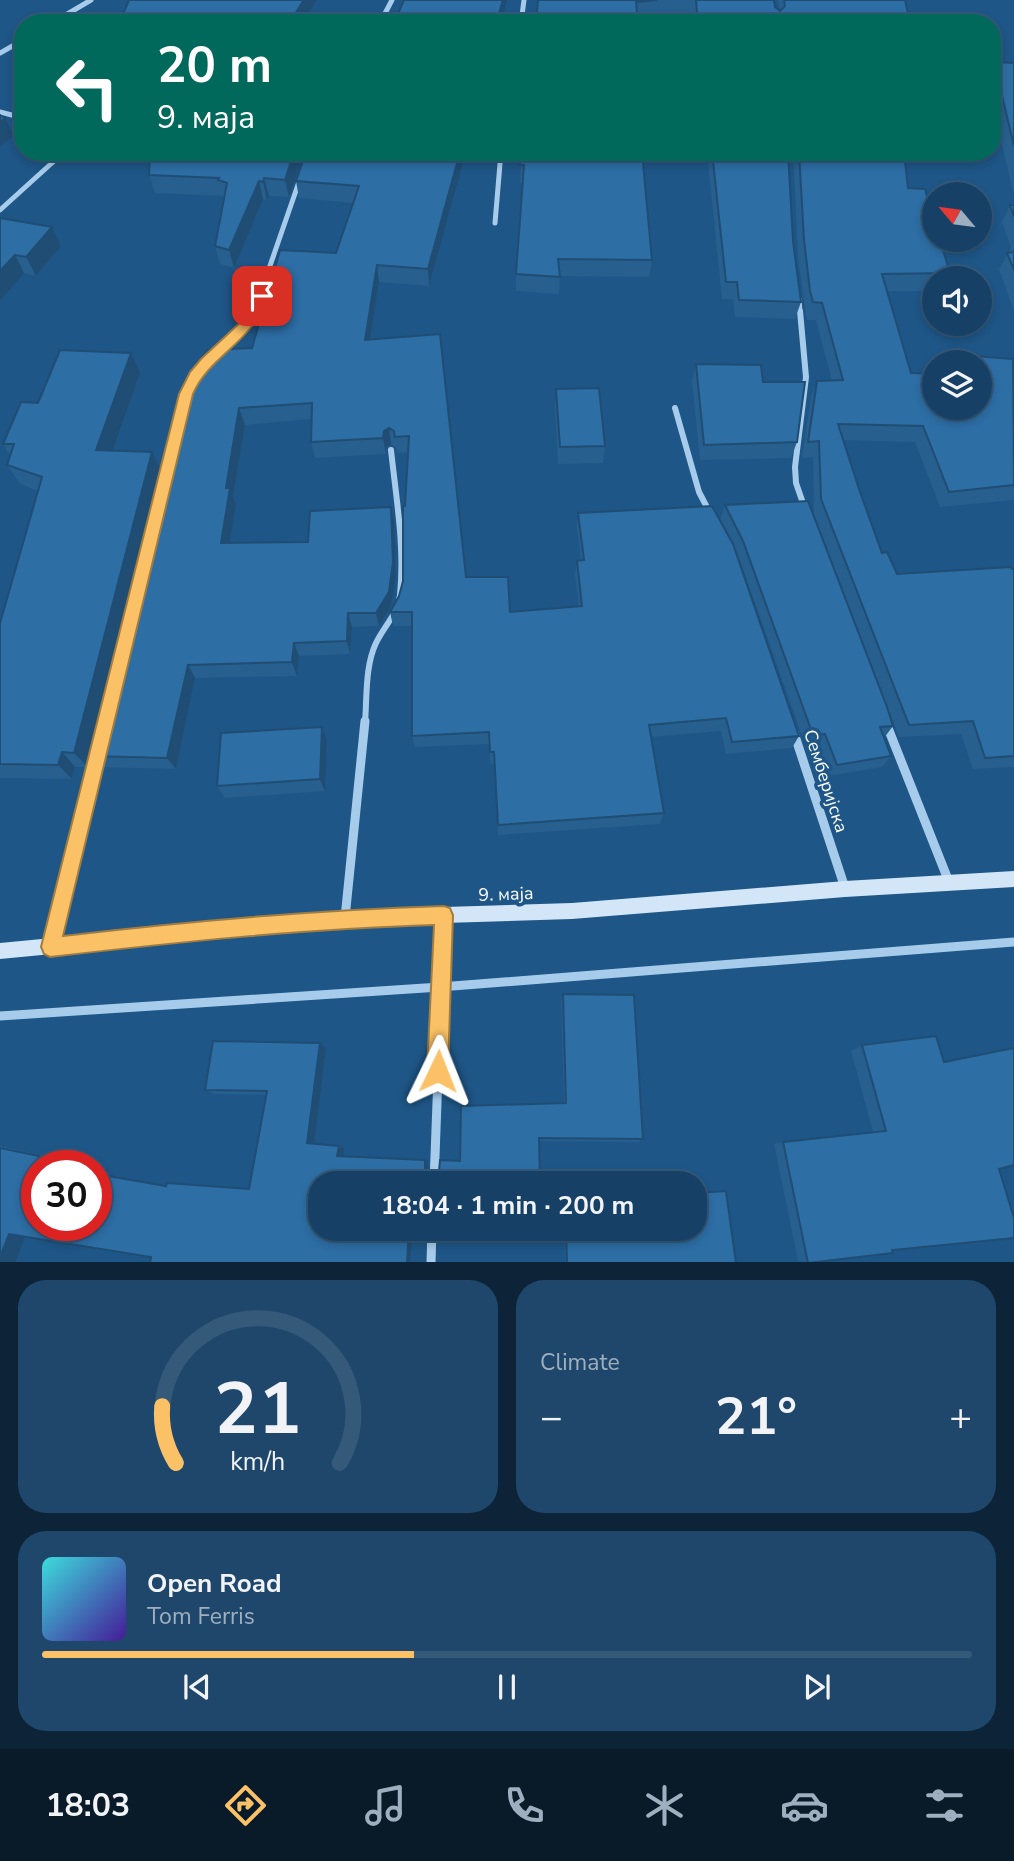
<!DOCTYPE html>
<meta charset="utf-8">
<style>
:root{--surface:#164065;--page:#1f476b;--text:#f1f3f6;--muted:#9eafbf;--line:#355979;--accent:#fac166}
body{margin:0;font-family:"Nunito Sans",sans-serif;background:var(--page);color:var(--text);height:100vh;display:flex;flex-direction:column;font-size:26px;white-space:nowrap}
*{box-sizing:border-box;margin:0}
p{font-size:23px;color:var(--muted)}
.icon{flex:none;width:38px;height:38px;fill:none;stroke:currentColor;stroke-width:2;stroke-linecap:round;stroke-linejoin:round}
.map{position:relative;height:1262px;overflow:hidden}
.sheet{display:flex;flex-direction:column;gap:18px;padding:18px;background:#0c2338;flex:1}
.sheet>*{flex:none}
.hud{position:absolute;left:14px;top:14px;width:987px;height:147px;border-radius:28px;box-shadow:0 4px 10px #0003,0 0 0 2px var(--line);background:#00695c;color:#fff;overflow:hidden}
.needle{width:46px;rotate:299deg}
.fabs{position:absolute;left:922px;top:182px;display:grid;gap:14px}
.fabs a{display:grid;place-items:center;width:70px;height:70px;border-radius:50%;background:var(--surface);box-shadow:0 4px 10px #0003,0 0 0 2px var(--line);font-size:35px}
.speed{position:absolute;left:21px;top:1150px;display:flex;gap:14px;font-size:35px;font-weight:700;text-align:center}
.speed>*{display:grid;place-content:center;width:91px;height:91px;border-radius:50%;background:var(--surface);box-shadow:0 4px 10px #0003,0 0 0 2px var(--line);line-height:1}
.speed .limit{border:10px solid #d22;background:#fff;color:#111}
.pin{position:absolute;display:grid;place-items:center;width:60px;height:60px;color:#fff;margin:-30px;border-radius:14px;box-shadow:0 4px 10px #0006}
.me{position:absolute;width:77px;margin:-38px;rotate:2deg;stroke-linejoin:round;filter:drop-shadow(0 0 5px #0008)}
.turn{display:flex;align-items:center;gap:24px;height:147px;padding:0 28px;font-size:32px}
.turn .icon{width:91px;height:91px;stroke-width:2.5}
.turn b{display:block;font-size:49px;line-height:60px}
.big{font-size:52px;font-weight:700;line-height:1.1}
.sheet .tile{flex:1;display:flex;flex-direction:column;justify-content:center;gap:10px;min-width:0;padding:0 24px;border-radius:28px;background:var(--page)}
.sheet .dial{align-items:center;gap:0}
.dial svg{height:182px;overflow:visible;fill:none;stroke:var(--line);stroke-width:7;stroke-linecap:round;text-anchor:middle}
.dial text{fill:var(--text);stroke:none}
.song{display:flex;align-items:center;gap:21px}
.cover{width:84px;height:84px;border-radius:10px;background:linear-gradient(135deg,hsl(180 70% 55%),hsl(260 70% 35%))}
.played{height:7px;border-radius:4px;background:linear-gradient(90deg,var(--accent) 40%,var(--line) 40%)}
.keys{display:flex;justify-content:space-around;direction:ltr}
.heat{display:flex;justify-content:space-between;align-items:center;font-size:38px;direction:ltr}
.sheet .tiles{flex:1;display:grid;gap:18px;grid-template-columns:1fr 1fr}
.tile:last-child{grid-column:span 2}
.trip{position:absolute;left:308px;top:1171px;width:399px;height:70px;border-radius:28px;background:var(--surface);box-shadow:0 4px 10px #0003,0 0 0 2px var(--line);font-weight:700;line-height:70px;text-align:center}
.menu{display:flex;height:112px;justify-content:space-around;align-items:center;background:#091a28;color:var(--muted)}
.menu .icon{width:49px;height:49px}
.menu .on{color:var(--accent)}
.menu b{font-size:32px;color:var(--text)}
.map>svg:first-child{display:block}
</style>
<div class="map">
<svg width="1014" height="1263" viewBox="0 0 1014 1263">
<rect width="100%" height="100%" fill="#1e5687"/>
<g fill="none" stroke-linecap="round" stroke-linejoin="round">
<path stroke="#a7cceb" stroke-width="5" d="M52,23L91,0
M380,23L392,0
M521,23L524,0
M0,53L23,40
M0,112L23,118
M0,210L64,152
M495,223L501,152
M799,299L800,312
M254,312L300,179"/>
<path stroke="#a7cceb" stroke-width="6" d="M800,311L806,377L795,467L796,483L805,509
M213,355L238,334L255,311
M675,408L699,492L710,513
M168,463L179,416L191,384
M365,723C367,697 365,666 376,643C384,626 398,614 400,595C405,547 396,497 391,450"/>
<path stroke="#a7cceb" stroke-width="9" d="M886,723L949,882
M794,733L845,888
M345,918L365,721
M51,946L98,754
M0,1016L440,987L1014,942
M434,1183L444,915
M431,1263L432,1228"/>
<path fill="#d3e6f8" fill-rule="evenodd" d="M1014,871V887L845,897L572,919L345,926L0,959V943L345,910L572,903L845,881Z"/>
</g>
<path fill="#275f8e" d="M317,0L303,23H122L121,19Z
M538,0H774L775,7L780,10L778,0H905L910,23H693L692,14L637,19Z
M994,62L1014,63V193L1012,187L992,103V65Z
M466,152L429,286L379,282L370,339L466,577L510,612L579,607L575,575L577,561L581,560L577,528L578,513L799,736L792,748L726,754L721,731L651,737L664,813L660,824L498,835L494,763L490,764V744L415,747L412,736V626H393L390,612L399,596L403,581L408,452L397,453L396,447L391,444L386,447V454L315,458L311,442V419L245,425L233,496L236,504L229,543L308,542L391,507L394,522L396,577L391,606L379,626L352,627L350,654L299,656L297,676L195,678L176,769L102,767L91,756L175,456L252,348L336,253L353,203L299,198L296,181Z
M522,152H646L645,160H643L652,260L649,277L560,276L559,294L516,291V274L523,183H520Z
M707,152H788L793,241L801,302L795,319L735,317L733,299H722Z
M793,152H904L908,188L950,273L948,278H934V291H887L911,373L980,408V362H970L973,356L1014,361V500L940,507L915,442L843,440L882,553L897,574L1014,569V767L973,769L961,734L899,737L814,515L813,457L802,458L811,397L817,381H832L816,320H807L805,308L798,258Z
M300,165L289,197L269,196L267,200L263,199L234,268L220,264L215,246L224,198L222,196L155,193L149,175Z
M1010,205L1014,217V311L999,269L1011,248L1002,222Z
M0,218L52,227L61,246L36,276L24,273L0,301Z
M696,364L797,442L791,458L700,460L692,380Z
M140,373L113,451L161,471L88,767H75L72,779L0,778V623L38,491L20,484L7,465L10,455L3,444L38,403Z
M556,389L605,446L603,463L558,464L555,407Z
M725,505L893,726L884,738L891,756L882,767L829,776L818,746L806,747L738,555L720,520Z
M322,727L327,740L325,791L225,798L217,786Z
M563,994L643,1139L638,1142L539,1141L460,1161L564,1103L561,1001Z
M320,1043L326,1048L314,1144L339,1146L344,1148L343,1156L428,1161L151,1257L25,1237L0,1263V1146L54,1158L52,1166H37L96,1225V1174L166,1185L249,1189L266,1095L215,1094L205,1090Z
M862,1045L944,1062L999,1169L892,1250L811,1263L798,1261L774,1144L783,1142L873,1132L851,1051Z
M564,1228H695L736,1263H565Z"/>
<path fill="#204d74" d="M304,0H317L303,23H289Z
M503,0H507L501,23H496Z
M5,118L14,136L0,146V122Z
M294,152H297L300,165L289,197L285,180Z
M460,152H466L429,286L428,269Z
M264,178L269,196L267,200L263,182Z
M259,181L263,199L234,268L229,250Z
M52,227L61,246L36,276L26,257Z
M15,255L24,273L0,301V271Z
M377,265L379,282L367,357L365,340Z
M131,353L140,373L106,470L96,450Z
M239,408L245,425L233,496L236,504L227,558L221,543L226,488Z
M389,428L391,444L386,447V454L383,438L384,431Z
M152,452L161,471L88,767L74,753Z
M391,507L394,522L396,577L391,606L379,626L376,613Z
M348,613L352,627L350,654L347,641Z
M294,643L299,656L297,676L292,662Z
M188,665L195,678L176,769L167,758Z
M322,727L327,740L325,791L320,779Z
M62,752L75,767L72,779L58,765Z
M320,1043L326,1048L314,1145L307,1143Z
M339,1146L344,1148L343,1158L337,1156Z
M39,1156L54,1158L52,1166L35,1165Z
M425,1160L428,1161V1183H425Z
M409,1228H413L410,1263H407Z
M9,1234H26L15,1263H0V1257Z"/>
<path fill="#2d6ea5" stroke="#204d74" stroke-width="2" d="M129,0H304L289,23H226L200,19L197,23H142L121,19Z
M404,0H503L496,23H394Z
M538,0H657L636,2L638,23H536Z
M696,0H774L775,7L780,11L785,6L784,0H905L910,23H817L816,20L747,17V23H698Z
M994,62L1014,63V146Z
M0,115L5,118L0,122Z
M150,152H294L285,180L264,178L263,182L259,181L229,250L215,246L227,183L218,180L219,178L149,175Z
M306,152H460L428,269L377,265L365,340L440,334L466,577H508L510,612L582,606L577,561L584,560L578,513L712,506L733,544L799,736L732,742L726,718L649,725L664,813L498,825L494,752H490L489,732L412,736V612H390L399,596L403,581V506H405L409,436L395,437L394,431L389,428L384,431L383,438L311,442L312,403L239,408L226,488H230L221,543L308,542L310,511L391,507L393,562L389,592L376,613H348L347,641L294,643L292,662L188,665L167,758L91,756L166,455L175,456L191,371L208,350L252,348L280,250L336,253L359,186L296,181Z
M522,152H642L652,260L558,259L560,277L516,274L524,165H520Z
M712,152H788L793,241L801,302L739,300L737,282H726Z
M799,152H904L908,188L925,189L934,222V240H940L950,273L882,274L911,373L934,374V408H980V362H975L973,356L1013,359L1014,485L949,492L923,426L838,424L860,492L882,553L887,552L897,574L1011,567L1012,569H1014V756L985,758L973,721L909,725L821,499L819,441L808,442L817,381L843,380L822,303L813,302L810,291L804,240Z
M1010,205H1014V217Z
M0,218L52,227L26,257L15,255L0,271Z
M1014,252V270L1007,253Z
M60,350L131,353L96,450L152,452L74,753L62,752L58,765L0,764V623L42,477L7,465L14,444H3L21,402L38,403Z
M696,364L761,365L763,382H805L797,442L704,445Z
M599,388L605,446L560,447L556,389Z
M808,501L887,707L893,726L880,727L891,756L837,765L825,734L813,735L743,541L725,505Z
M322,727L320,779L217,786L221,733Z
M563,994L634,995L643,1139L539,1138L540,1183H438L440,1160L460,1161L461,1106L566,1103Z
M936,1036L944,1062L1014,1048V1165L999,1169L1014,1218V1238L892,1250L893,1253L808,1263L783,1142L886,1131L862,1045Z
M213,1041L320,1043L307,1143L339,1146L337,1156L425,1160V1183H320V1228H409L407,1263H150L151,1257L9,1234L0,1257V1148L39,1156L35,1165L41,1166H37V1225H96V1174L166,1186L167,1183L249,1189L267,1091L205,1090Z
M726,1191L736,1263H567L566,1228H695V1193Z"/>
<path fill="#fac166" stroke="#a27d42" stroke-width="2" d="M262,292L268,296C263,306 259,318 252,326C233,351 206,364 193,394L63,936C189,921 316,910 444,906L450,908L453,915L448,1071L445,1078L438,1081L430,1078L427,1071L434,925C305,929 178,942 50,957L44,954L41,947L179,394L190,372L201,359L243,320L258,293Z"/>
<g text-anchor="middle" dominant-baseline="central" stroke-width="7" stroke-linejoin="round" paint-order="stroke">
<g font-size="18" fill="#fff" stroke="#1e5687">
<text transform="translate(826 781) rotate(72)">Семберијска</text>
<text transform="translate(506 894) rotate(-2)">9. маја</text>
</g>
</g>
</svg>
<div class="fabs">
<a><svg class="needle" viewBox="-14 -14 28 28"><path d="M0-13l5 13h-10z" fill="#e53935"/><path d="M0 13l5-13h-10z" fill="#9eafbf"/></svg></a>
<a><svg class="icon" aria-label="sound" viewBox="0 0 24 24"><path d="M4 9h4l5-4v14l-5-4H4zM17 9q2 3 0 6"/></svg></a>
<a><svg class="icon" aria-label="layers" viewBox="0 0 24 24"><path d="M12 4l9 5-9 5-9-5zM3 14l9 5 9-5"/></svg></a>
</div>
<div class="speed"><div class="limit">30</div></div>
<div class="pin" style="left:262px;top:296px;background:#d93025"><svg class="icon" aria-label="arrive" viewBox="0 0 24 24"><path d="M6 21V4h12l-3 4 3 4H6"/></svg></div>
<svg class="me" style="left:438px;top:1071px" viewBox="-20 -20 40 40"><path d="M0-17L14 15 0 8-14 15z" fill="#fac166" stroke="#fff" stroke-width="4"/></svg>
<div class="trip">18:04 · 1 min · 200 m</div>
<div class="hud">
<div class="turn"><svg class="icon" aria-label="left" viewBox="0 0 24 24"><path d="M17 20v-9H6M10 6l-5 5 5 5"/></svg><div><b>20 m</b>9. маја</div></div>
</div>
</div>
<section class="sheet">
<div class="tiles">
<div class="tile dial"><svg viewBox="0 0 100 80">
<path d="M14 69A42 42 0 1 1 86 69"/>
<path d="M14 69A42 42 0 0 1 8 44" stroke="#fac166"/>
<text x="50" y="56" font-size="32" font-weight="700">21</text>
<text x="50" y="72" font-size="11">km/h</text>
</svg></div>
<div class="tile"><p>Climate</p>
<div class="heat"><a>−</a><b class="big">21°</b><a>+</a></div>
</div>
<div class="tile">
<div class="song"><i class="cover"></i><div><b>Open Road</b><p>Tom Ferris</p></div></div>
<div class="played"></div>
<div class="keys"><svg class="icon" aria-label="previous" viewBox="0 0 24 24"><path d="M18 5L8 12l10 7zM5 5v14"/></svg><svg class="icon" aria-label="pause" viewBox="0 0 24 24"><path d="M8 5v14M16 5v14"/></svg><svg class="icon" aria-label="next" viewBox="0 0 24 24"><path d="M6 5l10 7-10 7zM19 5v14"/></svg></div>
</div>
</div>
</section>
<nav class="menu">
<b>18:03</b>
<svg class="icon on" aria-label="directions" viewBox="0 0 24 24"><path d="M12 3l9 9-9 9-9-9zM9 14v-3h6M13 9l2 2-2 2"/></svg>
<svg class="icon" aria-label="music" viewBox="0 0 24 24"><path d="M9 18V5l10-2v13"/><circle cx="6" cy="18" r="3"/><circle cx="16" cy="16" r="3"/></svg>
<svg class="icon" aria-label="phone" viewBox="0 0 24 24"><path d="M5 4h4l2 5-3 2q2 4 5 5l2-3 5 2v4C11 20 4 13 5 4z"/></svg>
<svg class="icon" aria-label="climate" viewBox="0 0 24 24"><path d="M12 3v18M4 7l16 10M4 17L20 7"/></svg>
<svg class="icon" aria-label="car" viewBox="0 0 24 24"><path d="M5 17H2v-5l4-1 3-4h7l3 4 3 1v5h-3M9 17h6M6 11h13"/><circle cx="7" cy="17" r="2"/><circle cx="17" cy="17" r="2"/></svg>
<svg class="icon" aria-label="filters" viewBox="0 0 24 24"><path d="M4 7h16M4 17h16"/><circle cx="9" cy="7" r="2"/><circle cx="15" cy="17" r="2"/></svg>
</nav>
